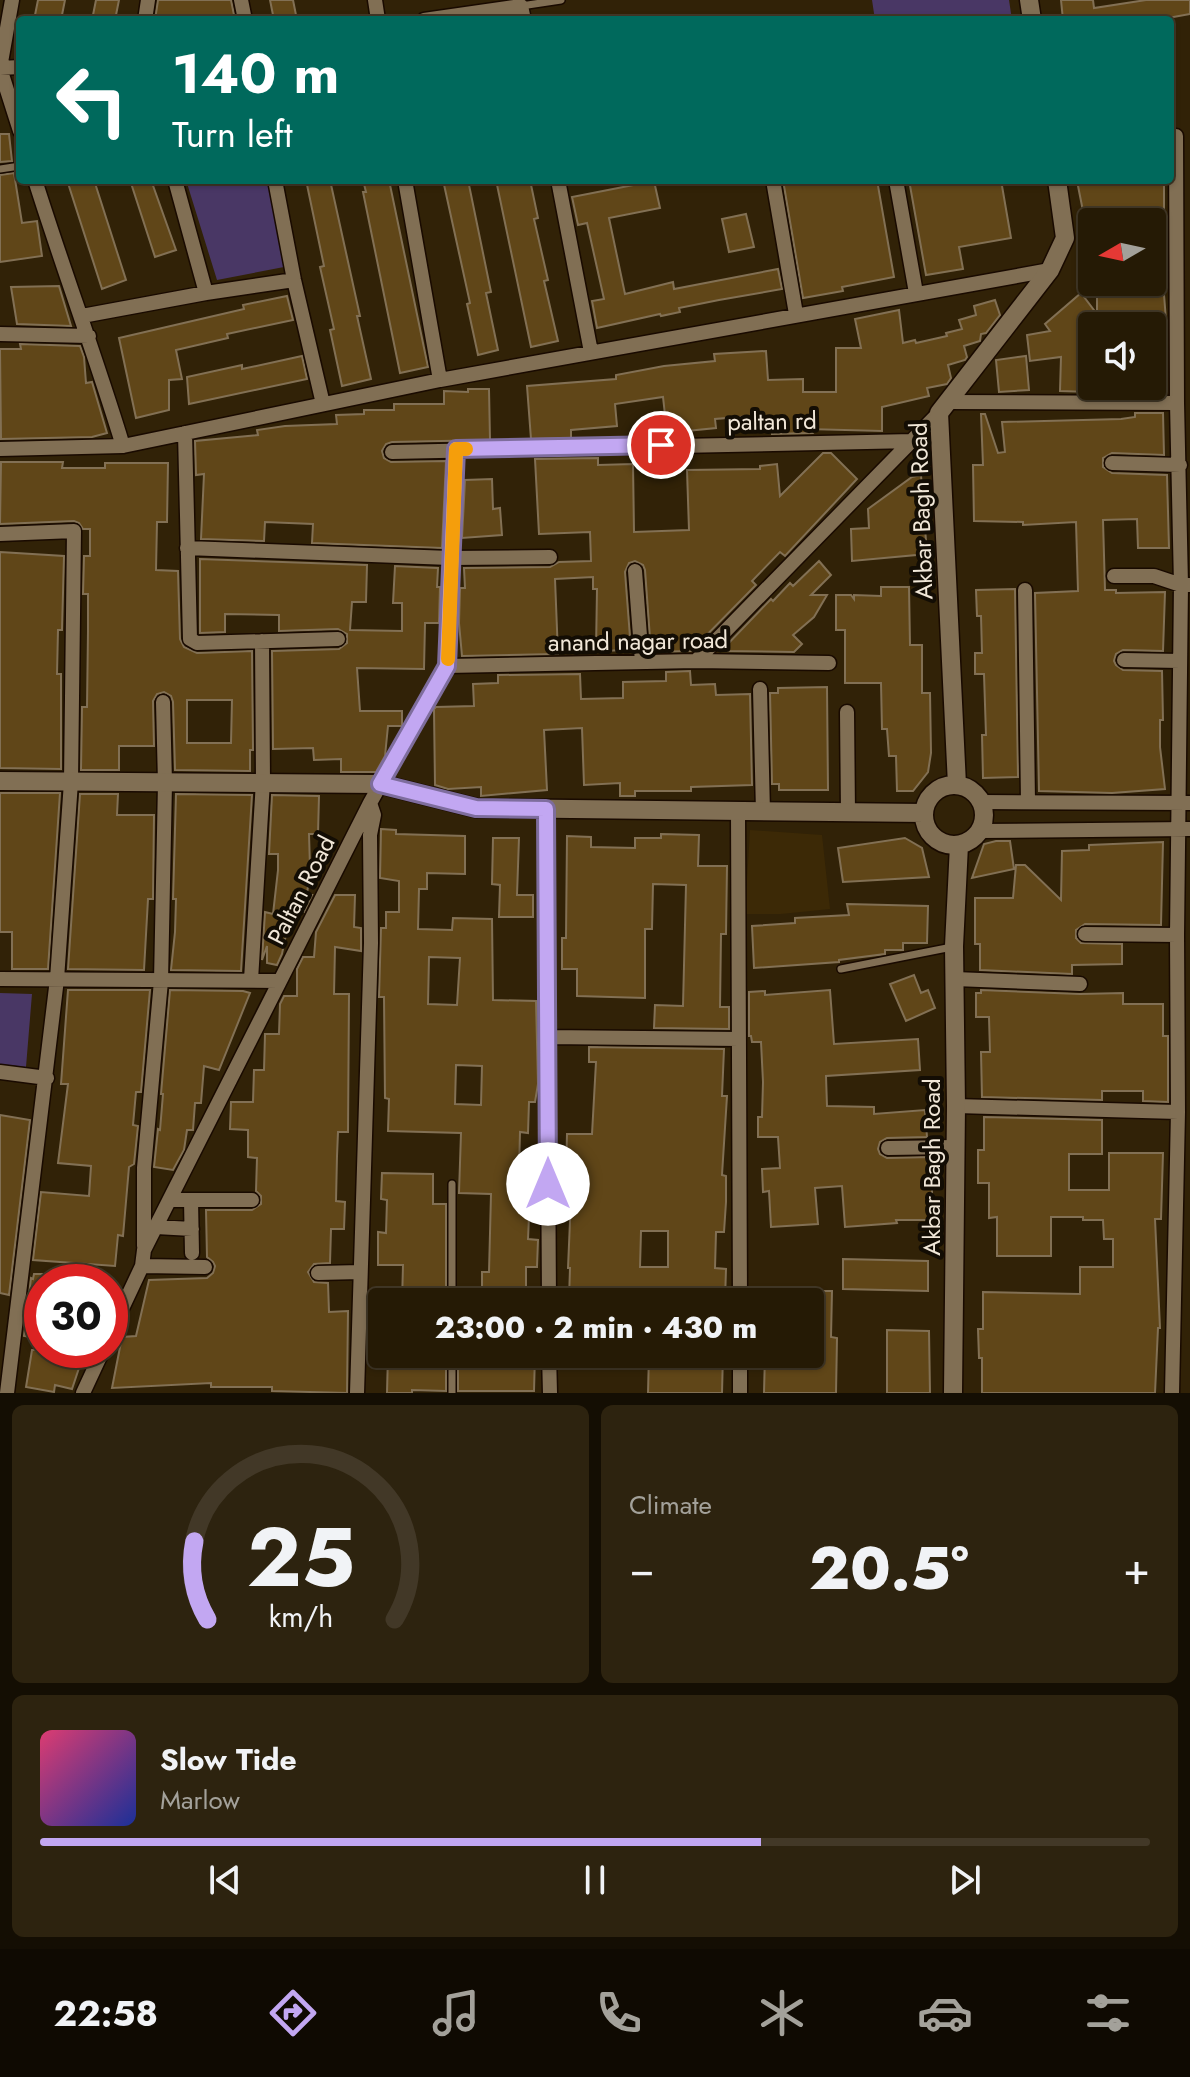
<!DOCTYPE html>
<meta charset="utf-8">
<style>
:root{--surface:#251a05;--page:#2d230f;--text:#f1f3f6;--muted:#a3a19a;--line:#423827;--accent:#c2a7f2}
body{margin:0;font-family:Jost,sans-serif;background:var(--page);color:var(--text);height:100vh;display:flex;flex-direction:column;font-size:30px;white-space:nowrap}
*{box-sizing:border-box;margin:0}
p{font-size:26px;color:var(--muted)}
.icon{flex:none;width:44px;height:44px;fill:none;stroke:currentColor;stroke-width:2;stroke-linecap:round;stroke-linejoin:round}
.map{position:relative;height:1393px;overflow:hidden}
.details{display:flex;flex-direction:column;gap:12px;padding:12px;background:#140e03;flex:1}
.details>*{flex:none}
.banner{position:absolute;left:16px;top:16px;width:1158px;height:168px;border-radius:8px;box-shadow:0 2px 6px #0004,0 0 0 2px var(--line);background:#00695c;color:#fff;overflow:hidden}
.needle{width:52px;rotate:261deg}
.fabs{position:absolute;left:1078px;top:208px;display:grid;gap:16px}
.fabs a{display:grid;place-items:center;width:88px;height:88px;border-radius:8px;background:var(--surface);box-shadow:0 2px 6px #0004,0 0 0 2px var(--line);font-size:40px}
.speed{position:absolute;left:24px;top:1264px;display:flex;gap:16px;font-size:40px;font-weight:700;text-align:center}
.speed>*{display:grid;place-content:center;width:104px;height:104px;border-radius:50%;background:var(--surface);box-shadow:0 2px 6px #0004,0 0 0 2px var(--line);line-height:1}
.speed .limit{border:12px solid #d22;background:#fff;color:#111}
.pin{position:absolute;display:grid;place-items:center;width:68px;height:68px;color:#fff;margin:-34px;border:4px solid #fff;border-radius:50%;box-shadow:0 2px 8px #0007}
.me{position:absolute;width:88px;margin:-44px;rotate:0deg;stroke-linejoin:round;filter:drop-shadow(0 0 6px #0008)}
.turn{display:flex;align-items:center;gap:28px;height:168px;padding:0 24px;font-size:36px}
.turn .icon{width:104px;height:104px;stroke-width:2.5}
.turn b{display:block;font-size:56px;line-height:68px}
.big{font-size:60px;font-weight:800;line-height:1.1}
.details .tile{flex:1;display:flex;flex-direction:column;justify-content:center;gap:12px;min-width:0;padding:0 28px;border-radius:12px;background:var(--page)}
.details .dial{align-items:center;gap:0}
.dial svg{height:208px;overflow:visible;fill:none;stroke:var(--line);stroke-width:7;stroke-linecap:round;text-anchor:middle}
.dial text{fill:var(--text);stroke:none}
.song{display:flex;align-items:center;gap:24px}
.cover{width:96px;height:96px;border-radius:12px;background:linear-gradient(135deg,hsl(340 70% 55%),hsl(230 70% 35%))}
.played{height:8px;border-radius:4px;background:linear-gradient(90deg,var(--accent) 65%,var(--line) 65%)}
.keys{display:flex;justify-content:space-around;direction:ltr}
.heat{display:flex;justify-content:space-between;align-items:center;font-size:44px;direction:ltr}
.details .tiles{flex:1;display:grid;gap:12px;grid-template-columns:1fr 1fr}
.tile:last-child{grid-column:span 2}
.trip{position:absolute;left:368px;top:1288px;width:456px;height:80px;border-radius:8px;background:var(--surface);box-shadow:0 2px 6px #0004,0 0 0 2px var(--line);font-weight:800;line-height:80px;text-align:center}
.menu{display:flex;height:128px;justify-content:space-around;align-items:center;background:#0f0a02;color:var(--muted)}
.menu .icon{width:56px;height:56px}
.menu .current{color:var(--accent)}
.menu b{font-size:36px;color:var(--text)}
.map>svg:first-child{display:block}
</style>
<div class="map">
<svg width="1190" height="1393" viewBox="0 0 1190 1393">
<rect width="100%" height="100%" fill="#312207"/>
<path fill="#3c2906" d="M750,830L822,835L830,909L781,914H745Z"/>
<path fill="#493765" d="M872,0H1009L1012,20H875Z
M186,180H268L284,267L217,280Z
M0,993L32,994L26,1067L0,1064Z"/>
<path fill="#604618" stroke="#827054" stroke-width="2" fill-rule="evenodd" d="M38,0H65L61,20H34Z
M96,0H119L115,20H92Z
M158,0H231L235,20H155Z
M270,0H293L296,15L274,20Z
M1061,0H1093L1094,8L1146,0H1190V14L1157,20H1063Z
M0,134H9L12,161L0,162Z
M14,173L22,223L37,221L42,256L0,262V175Z
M67,180H94L126,280L102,289Z
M130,180H151L176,250L155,257Z
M306,180H330L360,316H357L371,379L342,386L330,330L334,329L320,267L324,266Z
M363,180H389L428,367L400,373L363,192H366Z
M443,180H468L491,292L486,293L498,350L478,355L467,304L470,303Z
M496,180H530L538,218L534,219L548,280L544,281L558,341L531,347Z
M783,180H877L894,277L842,287L843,291L803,298Z
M909,180H1001L1011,238L959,247L963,269L926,275Z
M1084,180H1164V222H1096L1094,214L1084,216L1077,181Z
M654,181L660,208L609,218L625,294L673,282L674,289L778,269L782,289L719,300L679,308L680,312L661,316L660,314L597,328L592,301L604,299L587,223L578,225L572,197Z
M746,214L754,247L729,252L722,219Z
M1097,282H1163L1166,320V393H1135V386H1152V326H1091L1090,392L1060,391L1061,357L1030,361L1027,335L1050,331L1045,324L1081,293L1097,314Z
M59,286L71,326L17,324L11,287Z
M287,296L293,320L227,334L228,338L176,350L182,379L169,380V410L136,418L119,338L244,309L243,305Z
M995,300L1000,315L986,333L981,334L980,341L964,346L967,357L965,360L948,365L951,378L947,384L927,388L929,396L882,407V431L808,429L812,433L772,434V419L752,420L751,416L715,419L716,428L667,433L663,397L615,404L617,426L571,430V438L531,439L527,386L616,379V375L664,366L715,361L714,354L766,351L768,380L803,379V392H836V348H861L855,319L899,310L903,343L915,340L916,343L947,336L946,333L962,329L959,320L976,315L974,306Z
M20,344L80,346L84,357L86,383L92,382L107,433L92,437L1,439L0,349H21Z
M302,356L307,379L189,404L187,377L242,365V369Z
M1026,356L1029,390L999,392L996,360Z
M468,389H489L490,440L392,442L386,444L382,451L384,458L391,462L446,461L442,548L312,543L313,524L265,522L264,541L201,539L204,474L196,475L195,441L258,435L257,430L285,426L337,424L336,415L364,414V410H394V404H444V391L468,392Z
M1135,413H1163L1164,455L1112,453L1103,458V467L1112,473L1167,475L1169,548H1138L1137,519L1103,520L1105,590H1116V593L1165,592L1163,651L1123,650L1116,654L1114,661L1116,665L1123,670L1162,671L1163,720H1160V747L1165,789L1112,793L1039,791L1035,593L1078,591L1076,522L1023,525V522L974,521L973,465H983L981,414H985L998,453L1005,452L1002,422L1121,419L1135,417Z
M823,453H831L857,479L785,556L780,552L752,581L756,585L691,651L651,652L645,570L643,565L635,561L629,563L625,572L631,650L596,651L597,589H593V577L555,579L558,654L462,656L459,623L460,588H465L464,568L550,567L559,562L591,561L590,532L539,534L535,459L598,458V465L633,464L634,532L689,530L687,470L760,469V466L777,464L780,496Z
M1,462H63L62,468H105V463H168L167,522H157L156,570L178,571L180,639L184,647L197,653L252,651L253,750H250V771L175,770L173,702L171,696L164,692L157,694L153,701L154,746H119V770H81L82,707H87L88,631V594H83L84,556H90V529H83L79,523L74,521L0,524ZM187,700H232L231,743H187Z
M921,475L927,554L852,561L851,529L869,528L868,509L912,477Z
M492,479L493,509L500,508L502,535L462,538L465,480Z
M0,552L64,556L62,630H58L57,674H61V769L0,768Z
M200,559L367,565L366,602H352L350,630L402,631V603H393L395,566L438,568L437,587H440L439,623H425L424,669L357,668L360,711H402V726H388L385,756L376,772H341V759L314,760L313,748L273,749L272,651L339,649L347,643V634L338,629L279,631V615L225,614V632L200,633Z
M819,561L831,575L811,595H827L814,617L793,635L802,644L794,652L721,651L771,599L773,601L790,583L793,586Z
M881,587H909L910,645H922V693H930L931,753L928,772L913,791H897L896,756H889L887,729H882L881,683H845V630H836V595H851L854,599V595L881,596Z
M1015,589L1018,777L983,778L982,735H986L984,674H975V653H982L981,616H977L976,590Z
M690,671L691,685L715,684L716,695L750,694L752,785L691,787V791H635V796H620V783L584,785L582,728L544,730L547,790L481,796V787L448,789L435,785L434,709L436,707L474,706L473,684L498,683V675L580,674L581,699L623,698V682L666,681V672Z
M827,687L828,790H779V784H772L770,693H778V688Z
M0,793H60L48,969H12V932H0Z
M80,794H118L117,815H154L153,899H148L144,970L68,969Z
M176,794L252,795L241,971L171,970L175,932L176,899H173Z
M272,795L319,796L318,834H309L310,867L307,895H312L304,912L291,910L282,954L277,965L267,963V946L262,960L265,912L273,914L278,870V854H269Z
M381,829L396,830V834L465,836V874L427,873V889H419L418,929L452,930L453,918L492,919L493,1000L536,1001L538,1084L535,1102H529L528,1133L520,1132L519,1171L531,1172L528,1239L538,1240L537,1267H526V1302H482V1272H489L491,1194L459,1193L461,1133L388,1131L389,1099L385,1098L384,997H379L381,928H386V912H399V881L380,878ZM429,957L460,958L457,1005L428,1004ZM456,1065L482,1066L481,1105L455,1104Z
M661,834L699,835L698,866H727L726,934H721L720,1007H729V1029L654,1028L655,1005L683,1006L686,885L653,884L652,929H645V998L577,996V969H562V938H566L567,836L591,837V847L635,848V838H661Z
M493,838H519L517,895H533V917H499L500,885L492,884Z
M905,838L922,848L929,877L843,882L838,848Z
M996,841H1010L1014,869L972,878L984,844Z
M1163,842L1161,925L1085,924L1076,930V938L1081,943L1122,944V964L1072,965V974L980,970V944H975V898H1013L1016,865H1025L1061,900L1062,851L1089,850V845Z
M335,895H355L354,927L361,928V951L335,947L334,994H349L348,1132H338L337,1156L336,1201L345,1202L344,1229H331L330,1263L314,1264L308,1272L314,1282L328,1283L329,1312L348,1311L347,1393L272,1391V1387H211V1383L112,1388L122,1337L136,1336L149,1280L207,1278L213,1273L215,1266L213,1262L207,1257L206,1210H252L261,1204V1196L256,1191L257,1158L248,1157V1130L230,1129L231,1102H253L254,1070H264L265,1034H279L280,1004L284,996H297V969L303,957H314L316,932Z
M847,904L928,906L927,943H903V950H885V954L839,960V962L754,968L752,926L795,923V918L849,915Z
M914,975L921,993L928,990L935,1008L906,1021L890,984Z
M68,990H150L141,1092H136L133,1125L138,1126L134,1164L129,1167L123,1236L118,1235L115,1266L33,1260L41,1192L89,1196L91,1166L58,1163L68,1084H61Z
M170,990L243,991L250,993L219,1070L204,1066L201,1103H195L193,1130H187L184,1150L173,1170L154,1167L158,1129L160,1130L163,1094H161Z
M830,990L834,1044L918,1039L920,1070L826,1076L827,1106L874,1107V1114L925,1110L927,1137L887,1138L880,1142L878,1149L880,1154L887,1158L932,1157V1220H896L897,1223L845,1227L842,1186L815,1188L818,1224L771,1227L769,1191L763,1192L762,1169L780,1168L778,1137H758V1117H762L763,1082L761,1042H752L751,1036H749V992L765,991V995Z
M981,990L1080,994L1123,993V1004H1163V1036H1168V1102L1143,1101V1091H1102V1100L982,1097L981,1052H990L989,1017H976V993H981Z
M589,1047L724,1049L722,1096H727L722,1175L726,1176V1202L724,1232H716L715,1268L726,1269L725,1300L645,1298V1302H622L569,1299L570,1268H568L572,1174H566L567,1134H592L596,1062H589ZM641,1231H668V1267H640Z
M0,1115L30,1120L9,1295L0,1293Z
M984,1117L1102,1120V1154H1069V1190H1109V1153H1163L1161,1219H1155L1160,1328H1158L1155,1393H982V1358H979L978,1329H983V1292L1080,1294V1267H1113V1239H1104L1103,1220H1083V1217H1051V1256H997V1217L989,1218V1183H978V1150H984Z
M382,1173L433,1174V1204H446V1302H402L403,1265H378V1232L386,1233L387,1200L381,1199Z
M843,1259L928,1261V1291L843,1289Z
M34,1274H42V1339L24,1336L31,1278L33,1279Z
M810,1291H832L831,1337L837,1338L836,1393H764L765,1354H810Z
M887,1330L929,1331L930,1393H887Z
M32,1350H85L72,1389L55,1385L54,1392L26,1387Z
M388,1354H446V1391L412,1390V1393H387Z
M458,1354H535L534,1391H458Z
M649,1354H723L722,1393H648Z"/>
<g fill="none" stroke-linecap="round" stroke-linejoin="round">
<g stroke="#190a00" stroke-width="10">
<path id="service" d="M521,6L561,0
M0,169L20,166
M841,969L952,947
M452,1184V1302
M452,1354V1393"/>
</g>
<g stroke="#190a00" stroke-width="17">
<path id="minor" d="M12,0L0,68L20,131
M241,0L245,20
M375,0L378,20
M145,20L148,0
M424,20L521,6L524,20
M0,68L20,67
M35,180C63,269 96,357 123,446
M175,180L206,293
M275,180L294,280L323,404
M405,180L440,380
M558,180L591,352
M773,180L796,314
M896,180L916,293
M82,316L206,293L294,280
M0,334L89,336
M949,402L1177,403
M185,433L190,639L197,643L338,639
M0,449L123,446L440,380L1050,270
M392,452L913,441
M1112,463L1180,465
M0,534L74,531L71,782L57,979L7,1393
M187,548L450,558L550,557
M635,571L642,662
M1114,576H1154L1181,585H1190
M1025,590L1028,801
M1124,660L1180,661
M696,661L939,413
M447,666L696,661L829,663
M760,689L763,812
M847,712L848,813
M981,802L1190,803
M546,809L549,1302
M738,812L740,1302
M979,831L1190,829
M1085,934L1177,935
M0,979L278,981
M955,979L1080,984
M251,980L263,781L262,641
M547,1037L739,1039
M0,1072L47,1078
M956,1106L1178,1112
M888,1148L955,1147
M170,1200H252
M191,1200L192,1253
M156,1227L192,1229
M144,1246V1168L161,981L165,783L163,702
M142,1266L205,1267
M318,1273L360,1272
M110,1334L142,1266L144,1250L370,803L447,666L456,449
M549,1354L550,1393
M740,1354V1393
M83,1393L103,1350
M357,1393L371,943L370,835L374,815L370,803
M1172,1393L1178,1112L1177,935L1181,585L1177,403L1176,136"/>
</g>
<g stroke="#190a00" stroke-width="21">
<path id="tertiary" d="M1029,0L1032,20
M0,781L380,784L476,808L924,813
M957,785L939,413L1050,270L1065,238L1057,180
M924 815a30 30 0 1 1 60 0a30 30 0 1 1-60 0Z
M953,1393L956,1106L954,946L959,845"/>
</g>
<use href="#service" stroke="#816f54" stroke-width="7"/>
<use href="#minor" stroke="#816f54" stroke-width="14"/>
<use href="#tertiary" stroke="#816f54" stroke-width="18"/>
</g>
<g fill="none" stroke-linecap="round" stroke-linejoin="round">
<g stroke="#7e6d9d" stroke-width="20">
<path id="route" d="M548,1184L546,809L476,808L380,784L447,666L456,449L661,445"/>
</g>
<use href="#route" stroke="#c2a7f2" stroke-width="14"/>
<path stroke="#f59e0b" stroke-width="14" d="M448,659L456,449H466"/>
</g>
<g text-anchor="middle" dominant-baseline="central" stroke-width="8" stroke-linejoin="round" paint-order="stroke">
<g font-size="24" fill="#f1e7d8" stroke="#130d04">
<text transform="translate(772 421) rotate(-1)">paltan rd</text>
<text transform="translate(921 511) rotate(-92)">Akbar Bagh Road</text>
<text transform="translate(638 641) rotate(-1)">anand nagar road</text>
<text transform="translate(301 890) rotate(-63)">Paltan Road</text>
<text transform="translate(931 1167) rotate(-90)">Akbar Bagh Road</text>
</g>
</g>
</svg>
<div class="fabs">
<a><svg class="needle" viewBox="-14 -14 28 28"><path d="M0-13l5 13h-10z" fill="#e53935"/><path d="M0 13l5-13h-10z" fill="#a3a19a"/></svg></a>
<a><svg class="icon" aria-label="sound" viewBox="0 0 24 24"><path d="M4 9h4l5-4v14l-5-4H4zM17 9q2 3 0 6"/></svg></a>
</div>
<div class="speed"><div class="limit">30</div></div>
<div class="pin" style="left:661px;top:445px;background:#d93025"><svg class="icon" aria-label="arrive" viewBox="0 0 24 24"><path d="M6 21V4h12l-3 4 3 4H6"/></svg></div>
<svg class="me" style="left:548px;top:1184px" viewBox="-20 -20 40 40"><circle r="19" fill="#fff"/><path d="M0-13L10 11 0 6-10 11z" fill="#c2a7f2"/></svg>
<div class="trip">23:00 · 2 min · 430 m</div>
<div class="banner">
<div class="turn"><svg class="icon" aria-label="left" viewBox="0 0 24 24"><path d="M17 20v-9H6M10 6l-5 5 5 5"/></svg><div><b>140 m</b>Turn left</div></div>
</div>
</div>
<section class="details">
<div class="tiles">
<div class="tile dial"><svg viewBox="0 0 100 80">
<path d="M14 69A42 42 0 1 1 86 69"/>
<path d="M14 69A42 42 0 0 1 9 39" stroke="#c2a7f2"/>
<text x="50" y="56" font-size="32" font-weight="700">25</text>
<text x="50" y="72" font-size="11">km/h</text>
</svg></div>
<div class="tile"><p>Climate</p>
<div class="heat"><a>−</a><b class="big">20.5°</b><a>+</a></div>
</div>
<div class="tile">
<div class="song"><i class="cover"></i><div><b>Slow Tide</b><p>Marlow</p></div></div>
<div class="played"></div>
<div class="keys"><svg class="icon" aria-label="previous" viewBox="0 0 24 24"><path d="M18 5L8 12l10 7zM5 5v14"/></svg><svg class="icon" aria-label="pause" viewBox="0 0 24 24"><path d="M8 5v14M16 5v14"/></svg><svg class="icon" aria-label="next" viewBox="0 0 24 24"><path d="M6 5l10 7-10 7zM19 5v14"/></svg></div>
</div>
</div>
</section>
<nav class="menu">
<b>22:58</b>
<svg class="icon current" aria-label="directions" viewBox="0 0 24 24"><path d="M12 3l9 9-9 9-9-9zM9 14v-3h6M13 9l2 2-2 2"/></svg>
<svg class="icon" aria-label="music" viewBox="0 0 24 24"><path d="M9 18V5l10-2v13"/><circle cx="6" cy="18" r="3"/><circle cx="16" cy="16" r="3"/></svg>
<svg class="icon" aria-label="phone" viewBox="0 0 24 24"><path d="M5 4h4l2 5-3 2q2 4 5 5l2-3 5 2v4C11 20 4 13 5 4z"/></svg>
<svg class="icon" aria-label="climate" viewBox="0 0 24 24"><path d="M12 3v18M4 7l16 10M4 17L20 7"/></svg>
<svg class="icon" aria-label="car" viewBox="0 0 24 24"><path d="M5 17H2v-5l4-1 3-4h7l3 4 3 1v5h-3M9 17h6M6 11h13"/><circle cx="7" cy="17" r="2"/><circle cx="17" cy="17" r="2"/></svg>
<svg class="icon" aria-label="filters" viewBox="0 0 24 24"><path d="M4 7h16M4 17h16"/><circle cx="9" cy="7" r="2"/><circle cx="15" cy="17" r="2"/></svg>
</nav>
